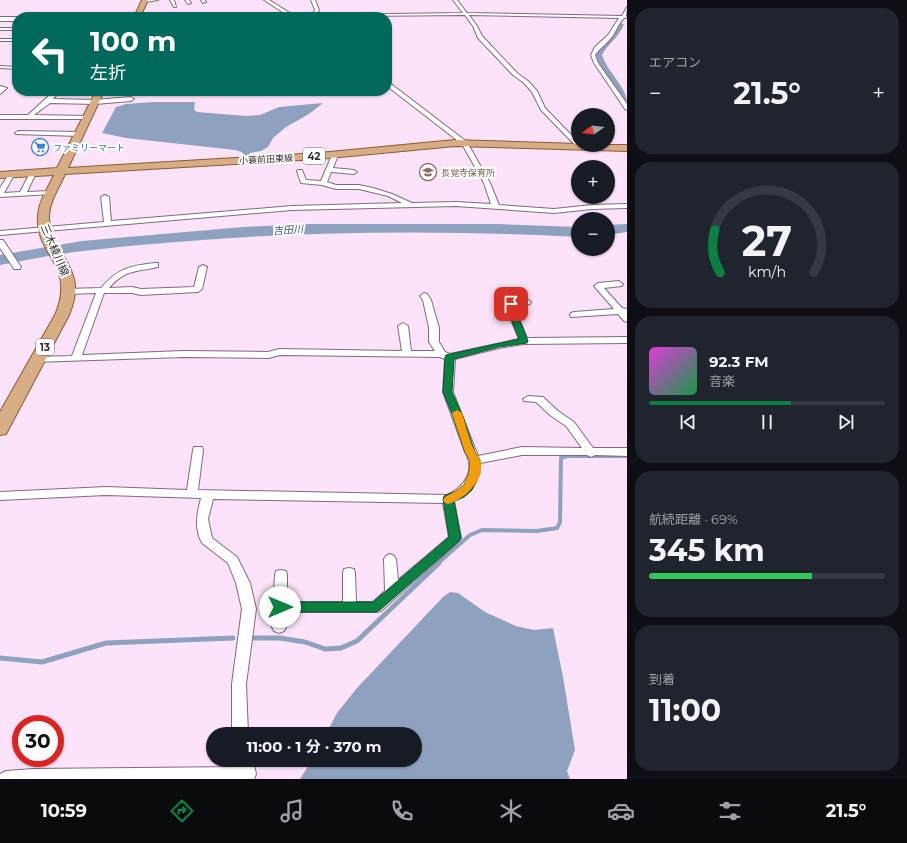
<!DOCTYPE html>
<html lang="ja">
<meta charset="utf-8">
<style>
:root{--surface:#171b24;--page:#20242c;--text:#f1f3f6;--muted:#9ea1a6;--line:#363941;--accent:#0b8043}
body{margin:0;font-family:Montserrat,"Noto Sans JP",sans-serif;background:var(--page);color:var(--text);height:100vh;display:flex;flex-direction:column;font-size:15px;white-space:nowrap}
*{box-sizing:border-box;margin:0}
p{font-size:13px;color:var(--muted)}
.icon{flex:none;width:22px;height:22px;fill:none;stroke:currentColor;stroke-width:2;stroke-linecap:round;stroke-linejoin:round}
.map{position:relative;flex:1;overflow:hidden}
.side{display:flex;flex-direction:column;gap:8px;padding:8px;background:#0d0f14;width:280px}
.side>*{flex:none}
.guide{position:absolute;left:12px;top:12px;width:380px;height:84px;border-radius:16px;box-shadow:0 1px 3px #0004;background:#00695c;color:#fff;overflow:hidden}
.needle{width:26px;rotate:256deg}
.tools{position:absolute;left:571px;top:108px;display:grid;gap:8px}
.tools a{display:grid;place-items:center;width:44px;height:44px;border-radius:50%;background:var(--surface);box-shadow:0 1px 3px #0004;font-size:20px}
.speed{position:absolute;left:12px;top:715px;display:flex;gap:8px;font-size:20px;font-weight:700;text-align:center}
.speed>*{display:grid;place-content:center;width:52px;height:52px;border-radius:50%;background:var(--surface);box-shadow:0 1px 3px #0004;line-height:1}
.speed .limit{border:6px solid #d22;background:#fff;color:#111}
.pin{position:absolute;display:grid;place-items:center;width:34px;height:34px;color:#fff;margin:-17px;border-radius:8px;box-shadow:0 2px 6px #0006}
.me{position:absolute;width:44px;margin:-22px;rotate:90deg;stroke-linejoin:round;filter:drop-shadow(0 0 3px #0008)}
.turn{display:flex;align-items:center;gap:14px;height:84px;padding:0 12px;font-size:18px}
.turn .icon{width:52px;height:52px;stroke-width:2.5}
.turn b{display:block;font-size:28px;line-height:34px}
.big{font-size:30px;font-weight:700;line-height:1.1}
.side .widget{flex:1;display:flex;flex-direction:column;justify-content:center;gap:6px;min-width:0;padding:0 14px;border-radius:16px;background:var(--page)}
.side .dial{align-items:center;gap:0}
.dial svg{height:104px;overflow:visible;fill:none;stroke:var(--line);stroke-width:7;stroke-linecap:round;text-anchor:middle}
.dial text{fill:var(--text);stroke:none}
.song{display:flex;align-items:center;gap:12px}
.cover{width:48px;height:48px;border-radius:6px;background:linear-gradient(135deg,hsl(300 70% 55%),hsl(140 70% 35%))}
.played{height:4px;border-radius:2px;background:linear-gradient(90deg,var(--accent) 60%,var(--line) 60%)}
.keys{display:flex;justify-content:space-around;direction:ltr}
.heat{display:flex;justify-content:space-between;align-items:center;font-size:22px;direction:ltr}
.charge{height:6px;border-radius:3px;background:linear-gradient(90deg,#34c759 69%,var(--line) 0)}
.trip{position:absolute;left:206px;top:727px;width:216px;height:40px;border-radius:20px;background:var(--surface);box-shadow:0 1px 3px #0004;font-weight:700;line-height:40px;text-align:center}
.menu{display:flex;height:64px;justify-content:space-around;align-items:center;background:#090b0e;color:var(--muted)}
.menu .icon{width:28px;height:28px}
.menu .selected{color:var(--accent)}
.menu b{font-size:18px;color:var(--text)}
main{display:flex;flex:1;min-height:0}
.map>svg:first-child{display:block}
</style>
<main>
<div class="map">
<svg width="627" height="779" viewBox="0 0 627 779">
<rect width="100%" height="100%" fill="#fde3fa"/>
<path fill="#8ea2bf" d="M153,102H195L194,110L197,112L247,116L260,115L279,107L323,103L309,114L286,127L273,138L268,147L261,151L250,153V155L244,156L242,152L235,150L126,138L102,133L116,107L126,104Z
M450,592L458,593L485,612L516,626L534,630L553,628L563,677L575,750L567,771L570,779H300L312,760H415V734H326L337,713L357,688L443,597Z"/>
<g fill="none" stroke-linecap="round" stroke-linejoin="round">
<path stroke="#8ea2bf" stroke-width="4" d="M437,564L470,535L482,530L537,531L557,528L560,522L561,458L567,456H627"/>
<path stroke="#8ea2bf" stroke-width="5" d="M251,638H280L305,642L325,649L341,648L357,641L439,563
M0,658L42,662L106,643L233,638"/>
<path fill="#8ea2bf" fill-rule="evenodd" d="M619,23L624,24C618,39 609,42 602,55C607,71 627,88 627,102L625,101L599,65L596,55L602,45L615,33Z"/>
<path fill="#8ea2bf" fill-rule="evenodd" d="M305,224H497L578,227V237C413,228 248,232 83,251C56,254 28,260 0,265V255L82,241L243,227Z
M627,224V232L608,235V225Z"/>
<g stroke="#806a7e" stroke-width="2">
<path id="street" d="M144,0H158L145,2L143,1Z
M170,0H174L176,7H174Z
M185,0H189L191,3L188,4Z
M201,0H205L206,2L203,3Z
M264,0H269L293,15H312L315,10L311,0H315L319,10L316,15L463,13L453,0H457L467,13L622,16L627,7L626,16L627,18H624C618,24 616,32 611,38C606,44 600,48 595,55L598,63L627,104V110L625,109L594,63L591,55L595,47L608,35L619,18L469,15L477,26L482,36L517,73L528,81L537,91L545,108L578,142V145H580V147L578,148L541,110L532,92L524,83L513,75L478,38L473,26L465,15L248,17L287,15Z
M0,28H17V30H0Z
M0,39H17V41H0Z
M0,66L17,67V69L0,68Z
M387,81L467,142L490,183L499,205L554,209L592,205L627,204V208L592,209L554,213L456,206L292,210L0,235V231L104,222L101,197L105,195L109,197L111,221L292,206L402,203L388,196L359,189H336L322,185L301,183L297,171L298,170H302L306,180L321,181L332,155L335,153L338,155L333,168L354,170L357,172L354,174L331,172L327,182L336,185H359L373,188L392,194L412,203L456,202L491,204L484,183L462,144L387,86Z
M0,86L7,88L0,94Z
M54,91H60L53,99L95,100L131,97L134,99L131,101L95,104L50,103L34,115L89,116V118L87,119H0V115H28Z
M18,131L79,132L82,134L79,136L16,134L15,133Z
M33,171L36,173L27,192L50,191L52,192V194L0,197V188L9,174L14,175L4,193L20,192L30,173Z
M0,240H3L21,267L20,269H14L13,267L0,248Z
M155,263H158V267C137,272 125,269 109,288L132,287L141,289L194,287L199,267L203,265L207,267L202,289L198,292L141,295L132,293H104L82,355L183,351L268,352L279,349L402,351L398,326L403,323L408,326L411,351H435L429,342V328L423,300L420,296L424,293L427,294L431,300L439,328V342L445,352L450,354L519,339L506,307L508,302L527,299L531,302L530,304L514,307L527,338L627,337V343L524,344L499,348L455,359L453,392L478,456L522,447L582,448L566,426L550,415L536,402L524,401L523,399L528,396L543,397L558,411L574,422L593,448H627V456L595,455L591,457L587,455H522L480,463C479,482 472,494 454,501L461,538L459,541L381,611L376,612H286V627L284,631L279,633L274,631L272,627L275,575L276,571L281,570L286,571L287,575V602H343V573L344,569L349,568L354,569L355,573L356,602H373L385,591L384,559L386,556L390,554L394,556L396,559L398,580L449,537L443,503L213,499L208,519L212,538L237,557L250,583L256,609L246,684L248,734H232V684L242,609L236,583L228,563L202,543C194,529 197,513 201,498L106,495L0,500V492L106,487L187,490L193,450L194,447H202L203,450L198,490L447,495C465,487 476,470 465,452L443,392L445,359L440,357L280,355L269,358L183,357L34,362L32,360L37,357L72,356L96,293L69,294L65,291L66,289L101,288C118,268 130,266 155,263Z
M619,281L623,284L622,286L604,288L622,308L627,309V322L624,321L618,314L571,317L570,315L571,313L574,312L614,309L594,286L598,283Z
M237,760H253L256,774L254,779H0V774L6,771L33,769L238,767Z"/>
</g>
<g stroke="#806a7e" stroke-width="2">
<path id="secondary" d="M0,17H17V21H0Z"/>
</g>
<g stroke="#8c5b33" stroke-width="2">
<path id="primary" d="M142,0H148L140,17H134Z
M96,91H104L68,168L319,153L455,140L578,144V145H627V151L455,146L319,159L65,174C59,188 49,202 49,217C50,258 90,265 69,315L6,434L0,435V412L55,315C77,264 34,255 38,215C39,201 48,188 54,175L0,178V172L57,168Z"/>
</g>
<use href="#street" fill="#fff" fill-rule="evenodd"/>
<use href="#secondary" fill="#fff" fill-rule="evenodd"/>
<use href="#primary" fill="#d7ad85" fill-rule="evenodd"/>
</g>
<path fill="#0b8043" stroke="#07532c" d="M508,302H511L515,304L514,307L528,341L527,343L499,347L454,359L452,392L462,414L475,452L480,460V473L472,490L464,497L454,501L461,538L459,541L380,610L376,612H280L276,611L274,607L276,604L280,602H373L449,537L443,499L444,496L456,491L464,485L469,473L470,461L465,452L452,414L443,392L445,357L446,355L519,339L506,307Z"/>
<path fill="#f59e0b" d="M457,410L462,413C466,426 469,440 475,452C476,455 479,457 480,460C486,479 465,499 448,504L445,503L443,500L445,497L456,491L464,485L469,473L470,461L465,452L452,413Z"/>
<defs>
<g id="supermarket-ring" transform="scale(0.9)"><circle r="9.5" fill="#fff" stroke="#3f7fe0" stroke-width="1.5"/><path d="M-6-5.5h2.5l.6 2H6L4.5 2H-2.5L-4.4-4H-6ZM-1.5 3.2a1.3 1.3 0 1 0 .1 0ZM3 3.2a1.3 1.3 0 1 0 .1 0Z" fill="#3f7fe0"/></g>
<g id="school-ring" transform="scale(0.9)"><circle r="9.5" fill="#fff" stroke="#8d6e63" stroke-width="1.5"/><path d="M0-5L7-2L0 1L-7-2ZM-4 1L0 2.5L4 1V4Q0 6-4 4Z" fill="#8d6e63"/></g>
</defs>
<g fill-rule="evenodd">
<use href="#supermarket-ring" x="40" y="147"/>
<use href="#school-ring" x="428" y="172"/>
</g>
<g text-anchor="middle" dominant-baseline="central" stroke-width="4" stroke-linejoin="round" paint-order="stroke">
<g font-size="9" fill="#366cbe" stroke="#fff" text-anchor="start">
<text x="53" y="147">ファミリーマート</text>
</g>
<g font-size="9" fill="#342a33" stroke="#fff">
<text transform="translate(266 159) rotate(-3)">小蓑前田東線</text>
</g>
<g font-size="9" fill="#785e54" stroke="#fff" text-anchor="start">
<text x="441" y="172">長覚寺保育所</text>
</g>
<g fill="#fff" stroke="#716a70" stroke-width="1">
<rect x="303" y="148" width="22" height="16" rx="3"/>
<rect x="36" y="339" width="18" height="16" rx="3"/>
</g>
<g font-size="10" font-weight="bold" fill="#342a33">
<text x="314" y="156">42</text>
<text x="45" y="347">13</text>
</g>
<g font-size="10" font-style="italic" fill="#36537d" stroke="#fff">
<text transform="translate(288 230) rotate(-4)">吉田川</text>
</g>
<g font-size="11" fill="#342a33" stroke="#fff">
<text transform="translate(55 250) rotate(67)">三木綾川線</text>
</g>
</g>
</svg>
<div class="tools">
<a><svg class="needle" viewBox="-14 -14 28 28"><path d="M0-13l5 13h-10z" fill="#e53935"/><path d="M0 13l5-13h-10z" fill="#9ea1a6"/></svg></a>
<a>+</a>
<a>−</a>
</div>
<div class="speed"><div class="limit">30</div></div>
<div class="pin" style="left:511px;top:304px;background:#d93025"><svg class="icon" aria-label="arrive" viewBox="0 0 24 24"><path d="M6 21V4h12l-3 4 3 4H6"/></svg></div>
<svg class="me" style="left:280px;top:607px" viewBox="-20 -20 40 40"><circle r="19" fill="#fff"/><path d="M0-13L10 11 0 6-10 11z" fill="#0b8043"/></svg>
<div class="trip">11:00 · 1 分 · 370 m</div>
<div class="guide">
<div class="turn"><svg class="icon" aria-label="left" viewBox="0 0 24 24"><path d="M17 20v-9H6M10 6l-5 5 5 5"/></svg><div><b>100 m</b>左折</div></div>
</div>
</div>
<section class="side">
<div class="widget"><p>エアコン</p>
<div class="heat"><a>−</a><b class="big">21.5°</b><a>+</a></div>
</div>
<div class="widget dial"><svg viewBox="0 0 100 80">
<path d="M14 69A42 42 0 1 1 86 69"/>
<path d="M14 69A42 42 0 0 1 10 36" stroke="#0b8043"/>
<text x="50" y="56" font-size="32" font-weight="700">27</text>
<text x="50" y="72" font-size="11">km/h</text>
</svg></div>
<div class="widget">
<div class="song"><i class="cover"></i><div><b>92.3 FM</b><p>音楽</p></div></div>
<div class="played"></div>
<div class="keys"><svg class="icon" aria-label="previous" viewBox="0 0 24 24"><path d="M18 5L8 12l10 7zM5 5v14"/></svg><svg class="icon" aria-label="pause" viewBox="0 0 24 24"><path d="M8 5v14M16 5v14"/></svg><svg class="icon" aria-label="next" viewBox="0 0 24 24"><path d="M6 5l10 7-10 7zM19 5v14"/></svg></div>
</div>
<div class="widget"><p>航続距離 · 69%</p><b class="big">345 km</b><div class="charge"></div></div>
<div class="widget"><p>到着</p><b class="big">11:00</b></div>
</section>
</main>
<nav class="menu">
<b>10:59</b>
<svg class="icon selected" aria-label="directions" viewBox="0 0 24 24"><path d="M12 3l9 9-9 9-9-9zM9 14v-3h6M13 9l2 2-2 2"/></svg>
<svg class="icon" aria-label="music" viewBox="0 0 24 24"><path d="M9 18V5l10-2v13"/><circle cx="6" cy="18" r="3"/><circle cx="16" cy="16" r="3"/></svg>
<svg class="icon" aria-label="phone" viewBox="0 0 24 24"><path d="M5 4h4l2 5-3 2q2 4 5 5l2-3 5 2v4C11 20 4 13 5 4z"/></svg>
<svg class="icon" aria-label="climate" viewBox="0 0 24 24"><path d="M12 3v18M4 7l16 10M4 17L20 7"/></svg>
<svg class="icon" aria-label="car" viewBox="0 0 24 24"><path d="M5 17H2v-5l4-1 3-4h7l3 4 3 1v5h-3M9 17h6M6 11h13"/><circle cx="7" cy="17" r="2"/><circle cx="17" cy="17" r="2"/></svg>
<svg class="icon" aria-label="filters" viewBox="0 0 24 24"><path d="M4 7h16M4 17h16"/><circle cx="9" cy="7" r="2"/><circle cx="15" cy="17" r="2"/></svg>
<b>21.5°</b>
</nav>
